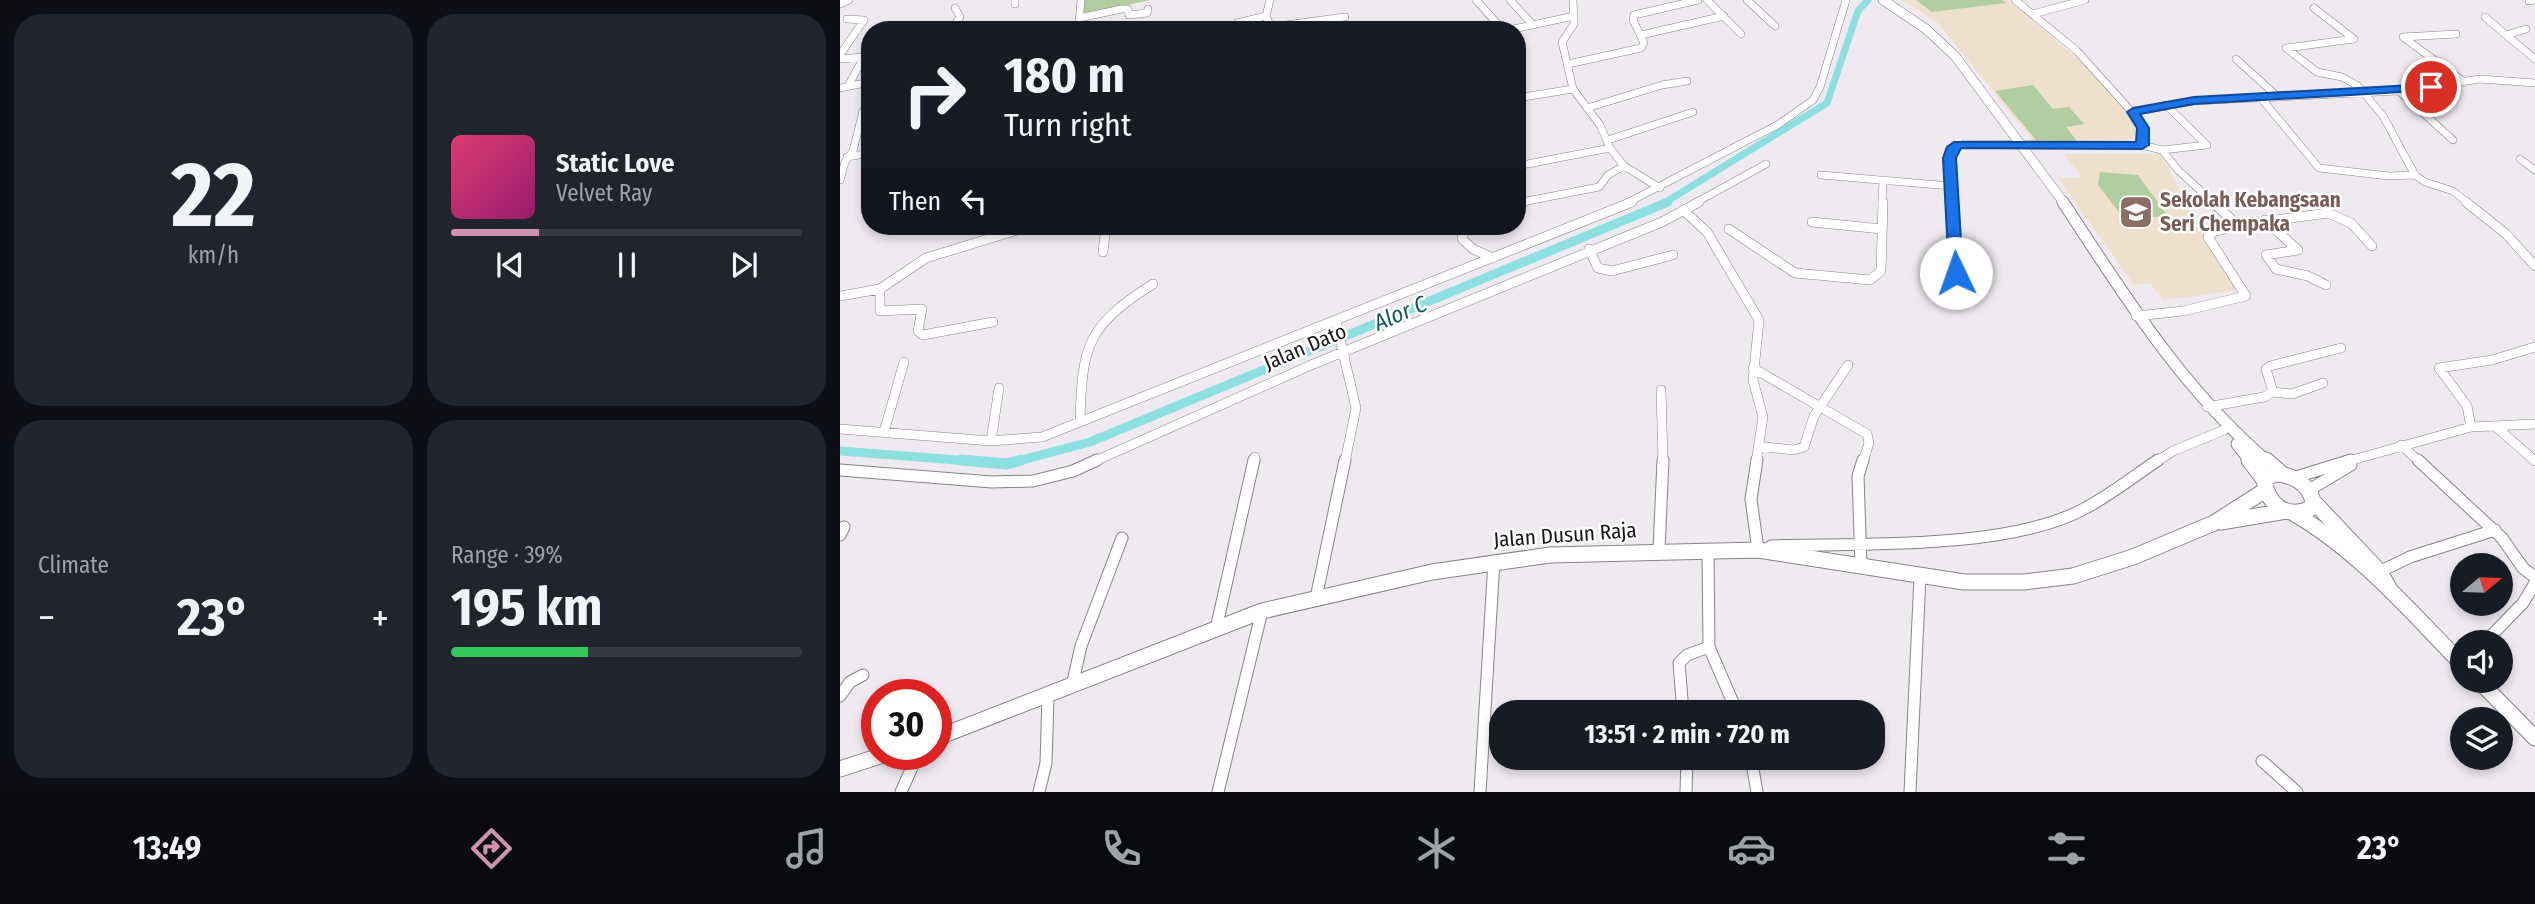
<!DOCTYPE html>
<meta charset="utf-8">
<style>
:root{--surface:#171b24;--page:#20242c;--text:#f1f3f6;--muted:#9ea1a6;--line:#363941;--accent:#d092b2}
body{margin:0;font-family:"Fira Sans Condensed",sans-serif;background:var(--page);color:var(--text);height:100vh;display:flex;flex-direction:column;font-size:26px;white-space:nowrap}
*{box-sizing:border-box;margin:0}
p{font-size:23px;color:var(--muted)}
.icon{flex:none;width:38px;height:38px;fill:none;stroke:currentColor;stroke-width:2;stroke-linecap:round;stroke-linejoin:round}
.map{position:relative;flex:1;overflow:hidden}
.drawer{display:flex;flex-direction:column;gap:14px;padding:14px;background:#0d0f14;width:840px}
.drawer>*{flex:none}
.hud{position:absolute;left:21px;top:21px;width:665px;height:214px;border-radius:28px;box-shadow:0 4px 10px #0003;background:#171b24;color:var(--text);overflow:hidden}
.needle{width:46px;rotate:71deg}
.fabs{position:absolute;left:1610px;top:553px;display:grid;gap:14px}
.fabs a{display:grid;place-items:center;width:63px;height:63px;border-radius:50%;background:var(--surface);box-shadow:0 4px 10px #0003;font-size:35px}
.speed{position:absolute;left:21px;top:679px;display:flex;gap:14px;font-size:35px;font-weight:700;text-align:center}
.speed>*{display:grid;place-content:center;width:91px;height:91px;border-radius:50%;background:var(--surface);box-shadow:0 4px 10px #0003;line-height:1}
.speed .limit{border:10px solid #d22;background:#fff;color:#111}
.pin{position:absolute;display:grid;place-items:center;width:60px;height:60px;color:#fff;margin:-30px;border:4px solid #fff;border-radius:50%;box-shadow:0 2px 7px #0007}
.me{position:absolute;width:77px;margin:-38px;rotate:357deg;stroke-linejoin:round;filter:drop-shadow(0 0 5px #0008)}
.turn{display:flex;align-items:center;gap:24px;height:147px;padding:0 28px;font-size:32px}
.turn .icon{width:91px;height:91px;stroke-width:2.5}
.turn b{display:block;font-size:49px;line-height:60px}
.then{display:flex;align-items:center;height:66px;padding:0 28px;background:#0003;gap:14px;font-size:26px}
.big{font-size:52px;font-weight:700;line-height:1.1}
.drawer .widget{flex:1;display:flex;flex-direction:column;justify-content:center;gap:10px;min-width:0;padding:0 24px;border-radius:28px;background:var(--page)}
.drawer .dial{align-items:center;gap:0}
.dial b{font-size:91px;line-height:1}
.song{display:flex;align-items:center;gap:21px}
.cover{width:84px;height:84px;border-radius:10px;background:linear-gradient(135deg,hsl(340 70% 55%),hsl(320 70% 35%))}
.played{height:7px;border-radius:4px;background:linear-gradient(90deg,var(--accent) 25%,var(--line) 25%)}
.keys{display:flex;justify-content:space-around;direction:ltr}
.heat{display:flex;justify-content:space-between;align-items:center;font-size:38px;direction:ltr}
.charge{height:10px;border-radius:5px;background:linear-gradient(90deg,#34c759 39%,var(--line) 0)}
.drawer .tiles{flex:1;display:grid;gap:14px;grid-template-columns:repeat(2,1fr)}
.trip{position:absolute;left:649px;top:700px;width:396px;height:70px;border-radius:28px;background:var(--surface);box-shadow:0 4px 10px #0003;font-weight:700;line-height:70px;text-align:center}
.menu{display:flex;height:112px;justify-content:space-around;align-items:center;background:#090b0e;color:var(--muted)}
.menu .icon{width:49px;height:49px}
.menu .selected{color:var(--accent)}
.menu b{font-size:32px;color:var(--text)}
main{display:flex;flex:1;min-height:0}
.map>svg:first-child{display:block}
</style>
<main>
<section class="drawer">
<div class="tiles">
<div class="widget dial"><b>22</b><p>km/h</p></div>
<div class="widget">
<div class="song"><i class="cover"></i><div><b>Static Love</b><p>Velvet Ray</p></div></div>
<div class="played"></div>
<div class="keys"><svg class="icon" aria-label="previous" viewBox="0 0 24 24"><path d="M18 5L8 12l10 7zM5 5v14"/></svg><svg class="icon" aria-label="pause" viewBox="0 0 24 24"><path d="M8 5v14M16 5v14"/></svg><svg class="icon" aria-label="next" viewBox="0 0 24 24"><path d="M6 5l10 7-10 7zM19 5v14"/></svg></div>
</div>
<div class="widget"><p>Climate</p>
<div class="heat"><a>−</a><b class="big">23°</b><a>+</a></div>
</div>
<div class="widget"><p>Range · 39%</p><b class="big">195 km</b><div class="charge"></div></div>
</div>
</section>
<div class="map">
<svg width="1695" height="792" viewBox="0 0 1695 792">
<rect width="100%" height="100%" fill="#efeaf0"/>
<path fill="#eee0cd" d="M1062,0H1169L1245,65L1297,120L1299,139L1275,142H1194L1098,23Z
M1224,154H1321L1368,245L1400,290L1323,300L1310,283L1294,285L1218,178H1242Z"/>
<path fill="#b1cea1" d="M243,0H310L244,15Z
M1076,0H1162L1166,3L1092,12Z
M1193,85L1213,109L1229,107L1244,124L1226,127L1238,142L1196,140L1155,91Z
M1260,172L1298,175L1328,216L1284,219L1258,185Z"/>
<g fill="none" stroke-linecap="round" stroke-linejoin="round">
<path stroke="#8de0e2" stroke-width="7" d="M824,203L987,103L1018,11L1028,0"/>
<path stroke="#8de0e2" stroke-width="9" d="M0,451L143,462
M174,462L250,442L828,202"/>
<path stroke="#8de0e2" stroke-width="11" d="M121,460L167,464L181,460"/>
<g stroke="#878388" stroke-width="8">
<path id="minor-far2" d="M175,0V4
M636,0L663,30
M670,0L693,25
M733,0L734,24L722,42L733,89L760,125L770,148L784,166L820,188
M867,0L901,34
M907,0L935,26
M1175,0L1236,50L1300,121L1304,134L1302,145
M1689,1L1695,0
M0,4L9,0
M1474,8L1514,39L1446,48L1477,72L1502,77L1518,86L1543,116L1575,175L1585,182L1613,191L1628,203
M1193,14L1245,0
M426,16L431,27L505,17
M1645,17L1666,35
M239,18L282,9H288L289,15L307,13L308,9
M579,26L580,30
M1686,29L1666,35L1695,59
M111,30L120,17L115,8
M231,30L239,23L241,0
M392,30L397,23L426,16L430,0
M669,30L734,16
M1616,34L1563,37L1624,82
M801,35L884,16
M0,55L24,20L7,19
M0,59L24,57L8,86
M1396,59L1437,96
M728,64L801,48L804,43L793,20L794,15L858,0
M0,88L30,82
M1559,91L1613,140
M1420,97L1479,168L1549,176L1575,175
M677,98L733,89
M747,108L822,85L847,81
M1293,112L1354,101L1559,91L1640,79L1695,83
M768,140L853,112
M1322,150L1367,145L1326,105
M7,157L30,153
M1680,159L1695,170
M677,166L770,148
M981,175L1111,186
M0,180L5,162L13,151L23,111
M677,203L759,187L768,175L784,166
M787,203L939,124L973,100L980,87L1006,0
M855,203L926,164
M1042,203L1043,180
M1113,203L1111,149L1124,144L1302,145L1322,150L1338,170L1374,203"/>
</g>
<g stroke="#878388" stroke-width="10">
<path id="minor-far1" d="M1113,202L1116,273L1122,287
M1626,202L1666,234L1695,266
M677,203L684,202
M843,210L867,232L919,320L913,380L923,417L916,462
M1425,220L1458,250L1426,255L1436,269L1468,276L1486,285
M972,222L1042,229
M1398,225L1488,213L1511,223L1532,246
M624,226L622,239L633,249L653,258
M889,229L955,273L1030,280L1041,271L1043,202
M749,249L758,268L772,271L833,255
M263,252L266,226
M40,289V311L82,309L78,331L83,335L153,322
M0,296L40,289L86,258L190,226
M1296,316L1343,311L1406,296L1368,237L1373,232L1398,225L1372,202
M496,322L516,408L505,462
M913,368L1027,434L1029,443L1023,462
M821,390L823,462
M1433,392L1426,369L1430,366L1501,348
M1367,407L1424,397L1433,392L1452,394L1483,383
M240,422C242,345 247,326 313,284
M1655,426L1695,461
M1631,427L1627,406L1599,368L1652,360L1695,347
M0,429L151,441L202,437L792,202
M44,432L64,362
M151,441L159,388
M1561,445L1580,462
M918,446L953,450L964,447L974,416L1008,365
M253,462L471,365L822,222L859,202
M414,462L415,457
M1316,462L1333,451L1384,430
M1505,462L1631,427L1695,424"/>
</g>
<g stroke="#878388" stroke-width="13">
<path id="minor" d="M917,460L911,499L918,550
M1578,460L1662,538L1683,568L1695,577
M0,470L152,482L193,481L233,471L257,460
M1453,478L1511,460
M1469,490L1511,465
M0,535L4,527
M931,546C1019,543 1164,550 1242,510C1269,496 1293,477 1318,460
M819,550L823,460
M868,552L869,647L897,712
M1021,566L1018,476L1023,460
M1539,572L1570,557L1655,530
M476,598L505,460
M376,629L414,460
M1645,642L1683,603L1695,583
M232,686L241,646L282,538
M0,696L10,682L23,675
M843,712L839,663L847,655L869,647
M911,758L917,792
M1422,761L1457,792
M61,792L78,754
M199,792L206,763L208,697
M378,792L422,611
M640,792L654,561
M846,792L847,758
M1070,792L1080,576"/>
</g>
<g stroke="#878388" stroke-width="10">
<path id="major-far2" d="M1043,0L1086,29L1115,56L1224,203"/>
</g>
<g stroke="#878388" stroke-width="13">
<path id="major-far1" d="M1223,202C1284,295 1342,389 1428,462
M1397,444L1411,462"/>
</g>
<g stroke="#878388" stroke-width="17">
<path id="major" d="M1409,460L1424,480
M1426,460L1442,474
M1434,474C1452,474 1468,483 1473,501L1470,509C1444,519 1428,504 1424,480Z
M1473,501L1540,572L1549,588
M1453,513C1518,550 1570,611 1622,664
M1381,522L1446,511
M1639,681L1695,738
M96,738L422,611L592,572L710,555L918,550L1124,582H1184L1233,576L1293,557L1374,523L1424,491
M0,769L46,754"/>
</g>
<use href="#minor-far2" stroke="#fff" stroke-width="7"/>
<use href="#minor-far1" stroke="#fff" stroke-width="9"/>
<use href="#minor" stroke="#fff" stroke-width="11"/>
<use href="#major-far2" stroke="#fff" stroke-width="9"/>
<use href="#major-far1" stroke="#fff" stroke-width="11"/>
<use href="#major" stroke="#fff" stroke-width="15"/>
</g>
<path fill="#1a73e8" stroke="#114b97" stroke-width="2" d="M1591,84L1595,85V90L1354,104L1300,114L1309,128V145L1302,149L1121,148L1116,158L1123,273L1116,278L1109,273L1103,158L1107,147L1114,142H1296L1297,128L1287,112L1293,108L1354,97Z"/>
<defs>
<g id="school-square" transform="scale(1.75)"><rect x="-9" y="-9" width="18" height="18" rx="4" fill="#8d6e63" stroke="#fff"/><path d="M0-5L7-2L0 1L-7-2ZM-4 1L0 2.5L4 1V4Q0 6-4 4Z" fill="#fff"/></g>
</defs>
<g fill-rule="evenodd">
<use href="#school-square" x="1296" y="212"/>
</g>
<g text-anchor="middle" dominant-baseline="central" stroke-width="5" stroke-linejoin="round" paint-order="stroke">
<g font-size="21" font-weight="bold" fill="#785e54" stroke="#fff" text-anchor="start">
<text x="1320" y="200">Sekolah Kebangsaan<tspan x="1320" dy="24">Seri Chempaka</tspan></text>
</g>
<g font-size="21" fill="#181618" stroke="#fff">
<text transform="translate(465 347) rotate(-23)">Jalan Dato</text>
<text transform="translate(725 535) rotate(-4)">Jalan Dusun Raja</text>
</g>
<g font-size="23" font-style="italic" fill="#10585a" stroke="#fff">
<text transform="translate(560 313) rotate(-23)">Alor C</text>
</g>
</g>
</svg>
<div class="fabs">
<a><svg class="needle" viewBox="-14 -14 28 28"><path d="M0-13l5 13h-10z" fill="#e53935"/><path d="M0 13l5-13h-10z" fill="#9ea1a6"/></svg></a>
<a><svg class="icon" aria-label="sound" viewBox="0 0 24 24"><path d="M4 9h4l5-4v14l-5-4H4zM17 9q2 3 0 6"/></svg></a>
<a><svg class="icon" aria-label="layers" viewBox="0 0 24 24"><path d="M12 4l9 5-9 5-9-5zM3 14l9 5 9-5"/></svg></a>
</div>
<div class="speed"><div class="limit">30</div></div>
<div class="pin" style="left:1591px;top:87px;background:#d93025"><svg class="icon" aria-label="arrive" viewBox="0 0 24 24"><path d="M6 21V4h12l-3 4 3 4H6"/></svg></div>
<svg class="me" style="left:1116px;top:273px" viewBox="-20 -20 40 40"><circle r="19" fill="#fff"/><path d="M0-13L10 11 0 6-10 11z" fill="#1a73e8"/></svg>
<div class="trip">13:51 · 2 min · 720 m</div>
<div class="hud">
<div class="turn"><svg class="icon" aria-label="right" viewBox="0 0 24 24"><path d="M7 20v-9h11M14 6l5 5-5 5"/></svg><div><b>180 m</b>Turn right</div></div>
<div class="then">Then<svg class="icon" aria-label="left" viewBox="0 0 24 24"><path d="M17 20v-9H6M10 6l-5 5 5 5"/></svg></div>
</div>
</div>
</main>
<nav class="menu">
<b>13:49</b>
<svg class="icon selected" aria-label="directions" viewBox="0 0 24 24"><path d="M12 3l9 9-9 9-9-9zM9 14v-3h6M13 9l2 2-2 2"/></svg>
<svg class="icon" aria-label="music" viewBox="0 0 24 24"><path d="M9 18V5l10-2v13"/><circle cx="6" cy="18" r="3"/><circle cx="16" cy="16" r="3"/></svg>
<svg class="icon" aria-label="phone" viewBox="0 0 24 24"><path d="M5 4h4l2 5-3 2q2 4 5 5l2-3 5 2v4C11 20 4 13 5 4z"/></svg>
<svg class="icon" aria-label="climate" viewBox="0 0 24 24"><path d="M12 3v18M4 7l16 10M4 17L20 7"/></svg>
<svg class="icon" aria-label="car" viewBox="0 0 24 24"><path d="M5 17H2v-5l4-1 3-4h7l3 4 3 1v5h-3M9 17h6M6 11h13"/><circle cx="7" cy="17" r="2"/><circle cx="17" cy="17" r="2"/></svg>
<svg class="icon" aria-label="filters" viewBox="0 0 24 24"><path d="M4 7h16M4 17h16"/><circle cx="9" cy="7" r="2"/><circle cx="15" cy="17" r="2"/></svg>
<b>23°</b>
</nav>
